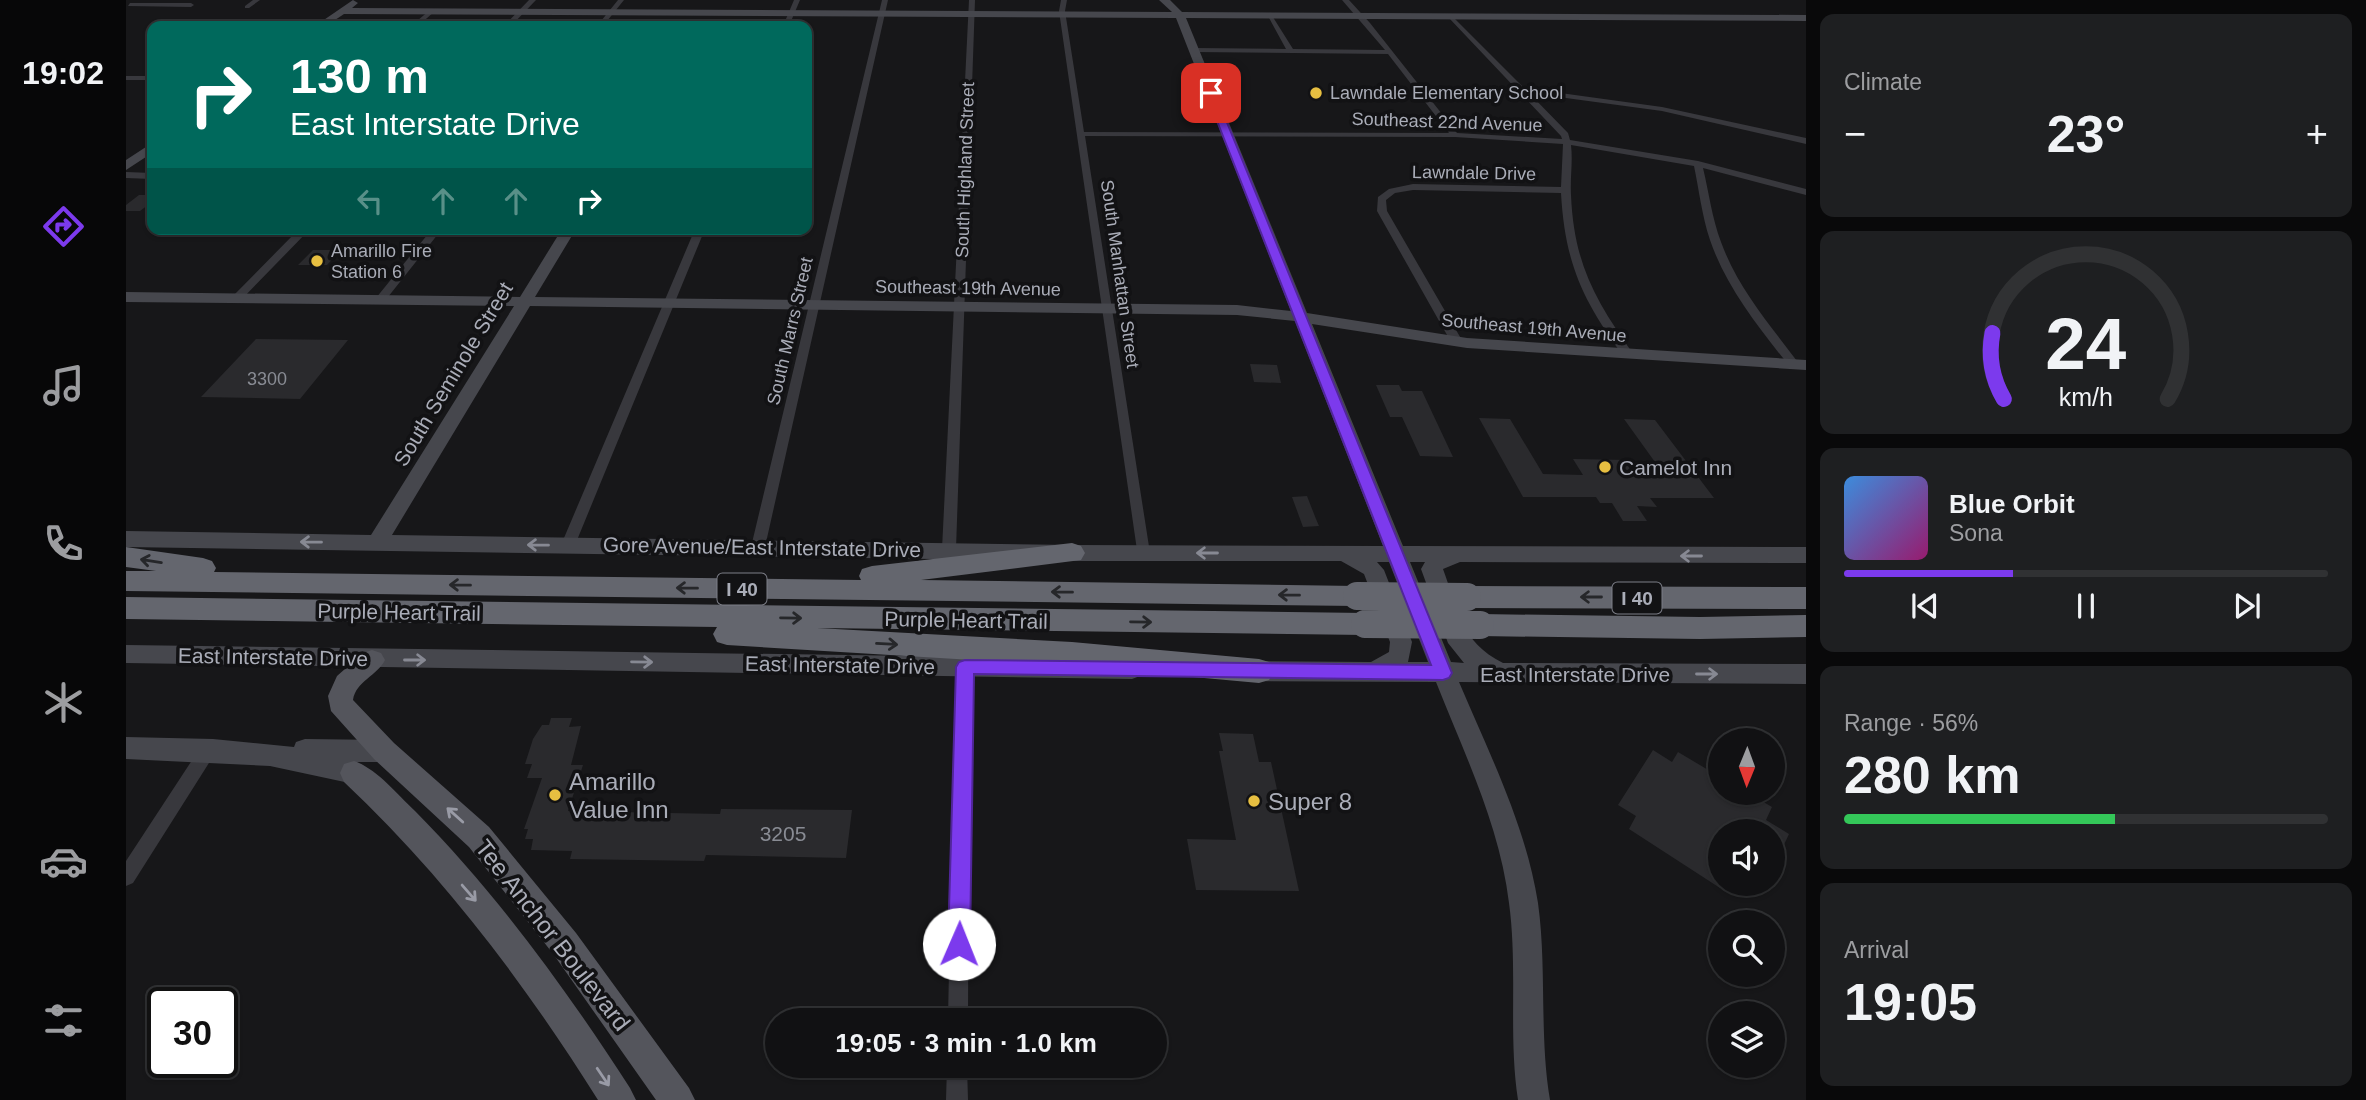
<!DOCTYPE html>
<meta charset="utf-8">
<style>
:root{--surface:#111113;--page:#1e1f21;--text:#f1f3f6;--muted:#9c9da0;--line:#303133;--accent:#7c3aed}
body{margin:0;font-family:Helvetica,sans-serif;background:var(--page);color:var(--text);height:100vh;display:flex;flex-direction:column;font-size:26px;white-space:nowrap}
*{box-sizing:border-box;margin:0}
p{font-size:23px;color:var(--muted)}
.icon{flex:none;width:38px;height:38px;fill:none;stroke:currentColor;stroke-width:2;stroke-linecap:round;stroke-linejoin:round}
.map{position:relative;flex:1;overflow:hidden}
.details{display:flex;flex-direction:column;gap:14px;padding:14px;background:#09090a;width:560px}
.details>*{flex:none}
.top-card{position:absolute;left:21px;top:21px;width:665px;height:214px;border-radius:14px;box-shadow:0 2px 5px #0004,0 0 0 2px var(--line);background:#00695c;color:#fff;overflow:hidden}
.needle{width:46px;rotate:181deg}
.fabs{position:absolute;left:1582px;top:728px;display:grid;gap:14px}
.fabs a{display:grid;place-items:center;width:77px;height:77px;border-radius:50%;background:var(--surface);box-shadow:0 2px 5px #0004,0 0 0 2px var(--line);font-size:35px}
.speed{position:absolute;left:21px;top:987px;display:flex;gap:14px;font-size:35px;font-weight:700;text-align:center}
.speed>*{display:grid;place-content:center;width:91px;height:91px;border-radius:50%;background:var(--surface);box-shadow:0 2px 5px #0004,0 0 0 2px var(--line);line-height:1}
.speed .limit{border:4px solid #111;border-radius:10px;background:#fff;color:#111}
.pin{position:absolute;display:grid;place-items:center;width:60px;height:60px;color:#fff;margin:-30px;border-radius:14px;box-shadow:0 4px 10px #0006}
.me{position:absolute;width:77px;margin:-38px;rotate:1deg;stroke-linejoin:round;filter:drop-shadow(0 0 5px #0008)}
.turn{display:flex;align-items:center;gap:24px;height:147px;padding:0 28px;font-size:32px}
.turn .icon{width:91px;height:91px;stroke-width:2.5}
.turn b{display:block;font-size:49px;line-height:60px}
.lanes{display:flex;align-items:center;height:66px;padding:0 28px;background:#0003;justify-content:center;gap:35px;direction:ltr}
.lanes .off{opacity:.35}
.big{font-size:52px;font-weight:700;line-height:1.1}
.details .widget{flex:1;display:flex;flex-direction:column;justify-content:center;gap:10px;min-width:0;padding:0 24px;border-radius:14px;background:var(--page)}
.details .dial{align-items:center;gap:0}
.dial svg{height:182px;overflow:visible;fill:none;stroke:var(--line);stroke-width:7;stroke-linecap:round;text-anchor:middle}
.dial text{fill:var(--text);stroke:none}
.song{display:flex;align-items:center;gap:21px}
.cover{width:84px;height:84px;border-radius:10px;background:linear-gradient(135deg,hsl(210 70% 55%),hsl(320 70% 35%))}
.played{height:7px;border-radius:4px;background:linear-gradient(90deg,var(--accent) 35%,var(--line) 35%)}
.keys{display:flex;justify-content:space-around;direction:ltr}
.heat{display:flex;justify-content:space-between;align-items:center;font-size:38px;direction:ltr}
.charge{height:10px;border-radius:5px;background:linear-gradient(90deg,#34c759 56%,var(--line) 0)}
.trip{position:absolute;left:639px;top:1008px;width:402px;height:70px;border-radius:35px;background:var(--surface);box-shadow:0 2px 5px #0004,0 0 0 2px var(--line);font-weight:700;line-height:70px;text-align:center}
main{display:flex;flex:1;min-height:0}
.tab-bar{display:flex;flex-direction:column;width:126px;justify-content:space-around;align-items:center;background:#070708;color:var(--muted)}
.tab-bar .icon{width:49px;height:49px}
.tab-bar .on{color:var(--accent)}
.tab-bar b{font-size:32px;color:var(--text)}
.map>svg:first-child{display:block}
</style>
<main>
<nav class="tab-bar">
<b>19:02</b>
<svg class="icon on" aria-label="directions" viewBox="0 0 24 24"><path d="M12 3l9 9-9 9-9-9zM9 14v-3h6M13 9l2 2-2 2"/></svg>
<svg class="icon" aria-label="music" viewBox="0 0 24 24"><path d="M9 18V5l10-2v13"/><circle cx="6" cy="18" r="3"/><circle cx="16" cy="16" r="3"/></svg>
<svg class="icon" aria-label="phone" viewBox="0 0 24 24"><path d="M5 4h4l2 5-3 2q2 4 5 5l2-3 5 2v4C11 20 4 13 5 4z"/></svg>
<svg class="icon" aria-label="climate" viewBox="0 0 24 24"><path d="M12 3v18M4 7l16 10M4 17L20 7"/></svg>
<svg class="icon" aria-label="car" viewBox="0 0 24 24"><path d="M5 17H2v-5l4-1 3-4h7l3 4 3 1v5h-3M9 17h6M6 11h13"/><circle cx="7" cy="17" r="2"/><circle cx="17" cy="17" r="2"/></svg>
<svg class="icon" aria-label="filters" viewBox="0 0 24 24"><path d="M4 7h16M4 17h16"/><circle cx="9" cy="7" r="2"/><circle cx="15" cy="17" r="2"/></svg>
</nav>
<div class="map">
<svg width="1680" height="1100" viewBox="0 0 1680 1100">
<rect width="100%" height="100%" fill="#171719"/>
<path fill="#2a2a2d" d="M13,195H26V202L14,211H0V205Z
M187,250H215L201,265H172Z
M130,339L222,340L174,399L75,397Z
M1124,364L1151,365L1155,383L1128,382Z
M1250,385H1273L1276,391H1296L1327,457L1294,456L1276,417H1264Z
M1353,418L1384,419L1417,474L1457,475L1447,459L1502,460L1512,475L1539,476L1498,419L1529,420L1588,498H1524L1531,507L1511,506L1521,521H1497L1486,503H1474L1470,497H1397Z
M1181,496L1190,519L1193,526L1177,527L1166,497Z
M425,718H446L443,727L455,726L445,765H457L442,811L594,814L595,809L726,810L720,858L580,855L578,861L444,859L446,851L405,850L407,839H399L402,829H398L416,778H401L406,764H399L407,739L416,725H423Z
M1093,733L1127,734L1133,762H1145L1173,891L1070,890L1061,839L1110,840L1093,751H1097Z
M1527,750L1546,762L1552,752L1594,777V793H1622L1646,807L1640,820L1663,834L1647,868V831H1594V888L1503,829L1510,816L1492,805Z"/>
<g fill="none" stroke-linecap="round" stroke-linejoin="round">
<path fill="#38383d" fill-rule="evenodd" d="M127,0H134L123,8H119V6Z
M403,0H410L385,26H378Z
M492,0H498L477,26H471Z
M668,0H674L663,26H657Z
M756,0H762L639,547L632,552L625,547Z
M843,0H849L830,549L823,554L816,549Z
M935,0H941L939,11L958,132L1323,133L1262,54L1068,52L1064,50L1068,48L1160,49L1142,16L1145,14L1167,49L1259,50L1216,0H1223L1244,23L1331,133L1436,139L1435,136L1323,18L1325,15L1398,88L1536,107L1680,138V144L1536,111L1403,93L1442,133L1444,140L1572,161L1680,189V195L1577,168C1583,193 1586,218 1595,242C1612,289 1645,326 1674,365L1672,367H1664C1633,328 1600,287 1584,240C1576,216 1573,190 1568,166L1445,145C1447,162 1444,178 1445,195C1448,264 1469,300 1508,355L1502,358L1498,357C1457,301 1439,264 1435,193L1287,190L1269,193L1260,200L1261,211L1337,342L1331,345L1325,342L1251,211L1252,197L1263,189L1287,184L1435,187L1437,144L1329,137L959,136L1024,553L1022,557H1012L933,11Z
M4,3H65L68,5L65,7L2,6Z
M304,10L309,11L292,26H285Z
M0,76H26V80H0Z
M0,172L26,173V179L0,178Z
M173,229H184L115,300H107V296Z
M306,229H316L258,302H250V298Z
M569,229H579L449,545L442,550L437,549L435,545Z
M839,661L845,662L847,667L843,767L842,1020H822L827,767L831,667L833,662Z
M82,743L88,745L90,750L88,755L7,883L0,886V861L76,745Z
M821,1066H841L842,1100H820Z"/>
<path fill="#46474d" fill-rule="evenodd" d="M227,0L232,3L226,8L1046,12L1033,0H1044L1056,12L1680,15V21L1060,18L1181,313L1341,338L1680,360V370L1341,348L1186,324L1277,546L1680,547V563L1334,562L1317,569C1333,612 1334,641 1377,663L1680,664V684L1333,682C1363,753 1400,826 1412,903C1421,968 1413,1035 1424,1100H1392C1382,1035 1392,969 1383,903C1374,826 1338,753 1310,682L1119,681L1111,678L1107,671L1111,664L1119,661L1245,662L1263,652L1264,642L1238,574L1215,561H946L0,547V531L245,535L388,306L0,302V292L394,297L436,229H450L409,297L1111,305L1165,311L1050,18L218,14L200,26H189ZM404,306L1111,315L1169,321L1257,546L946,545L266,535ZM1251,562H1263L1302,662H1282L1286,642L1258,570ZM1284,562H1299L1295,569L1322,643L1338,663L1325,662Z
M26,143V153L0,170V160Z
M0,645L1006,659L1014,662L1018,669L1014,676L1006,679L0,663Z
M0,737L87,739L168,747L170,742L179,739L258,740L267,743L271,751L267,759L258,762H228L237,765L241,773L237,781L228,784L144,766L0,759Z"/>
<path fill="#54555c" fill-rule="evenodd" d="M246,650L255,653L259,660C251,676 230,681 227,700L268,743L363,827L450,933L563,1088L569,1100H530L428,955L343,847L248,759L205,711L202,696L211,676L237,653Z
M228,761C251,769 271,794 289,811C372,895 440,989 504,1088L510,1100H472C399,984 318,876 218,782L214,773L218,764Z"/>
<path fill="#64666e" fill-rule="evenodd" d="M946,543L955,546L959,553L955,560L795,580L1231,586L1241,589L1245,596L1241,603L1231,606L0,591V571H30L0,567V547L77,558L86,561L90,568L88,572L735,580L733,576L736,569L746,566Z
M1341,586L1680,587V609L1341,608L1331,604L1327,597L1331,590Z
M0,597L1239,613L1249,616L1253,624L1249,632L1239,635L691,628L946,642L1133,659L1143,662L1148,671L1143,680L1133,683L946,666L601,645L591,642L587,634L591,627L0,619Z
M1354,614L1574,617L1680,615V637L1574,639L1354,636L1344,633L1340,625L1344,617Z"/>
<path stroke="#64666e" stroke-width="28" d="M1231,596L1341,597
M1239,624L1354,625"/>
</g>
<defs><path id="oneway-shaft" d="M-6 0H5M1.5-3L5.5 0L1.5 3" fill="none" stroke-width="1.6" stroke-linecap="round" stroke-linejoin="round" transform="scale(1.75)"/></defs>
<g stroke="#878993">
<use href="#oneway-shaft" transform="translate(185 542) rotate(-179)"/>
<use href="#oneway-shaft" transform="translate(412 545) rotate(-179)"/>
<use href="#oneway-shaft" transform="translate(1081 553) rotate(-180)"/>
<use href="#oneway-shaft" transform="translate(1565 556) rotate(180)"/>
<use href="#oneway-shaft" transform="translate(289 660)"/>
<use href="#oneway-shaft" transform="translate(516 662) rotate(1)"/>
<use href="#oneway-shaft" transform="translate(1581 674)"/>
</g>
<g stroke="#26272a">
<use href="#oneway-shaft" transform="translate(25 561) rotate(-171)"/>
<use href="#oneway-shaft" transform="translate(334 585) rotate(-179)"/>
<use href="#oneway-shaft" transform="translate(561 588) rotate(-179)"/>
<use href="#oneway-shaft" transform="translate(936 592) rotate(-179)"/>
<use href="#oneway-shaft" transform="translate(1163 595) rotate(-179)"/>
<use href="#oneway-shaft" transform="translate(1465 597) rotate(-180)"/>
<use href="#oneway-shaft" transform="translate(665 618) rotate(1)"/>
<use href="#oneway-shaft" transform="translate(1015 622) rotate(1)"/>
<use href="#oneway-shaft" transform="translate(761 644) rotate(3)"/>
</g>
<g stroke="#999ba6">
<use href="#oneway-shaft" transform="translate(329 815) rotate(-138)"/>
<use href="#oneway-shaft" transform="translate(343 893) rotate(49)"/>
<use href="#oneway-shaft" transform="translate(477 1077) rotate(56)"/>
</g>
<path fill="#7c3aed" stroke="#51269a" stroke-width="2" d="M1085,90L1089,93L1326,673L1323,678L1317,680L848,674L844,944L841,952L833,955L825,952L822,944L830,667L833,662L839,660L1305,665L1080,93Z"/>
<g fill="#e7bf41" stroke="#121214" stroke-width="2.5">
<circle cx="1190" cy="93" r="7"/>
<circle cx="191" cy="261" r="7"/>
<circle cx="1479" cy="467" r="7"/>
<circle cx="429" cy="795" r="7"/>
<circle cx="1128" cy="801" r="7"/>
</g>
<g text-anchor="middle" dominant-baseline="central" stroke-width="7" stroke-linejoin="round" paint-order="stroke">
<g font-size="18" fill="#aaadb8" stroke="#121214" text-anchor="start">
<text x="1204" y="93">Lawndale Elementary School</text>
<text x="205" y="251">Amarillo Fire<tspan x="205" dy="21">Station 6</tspan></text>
</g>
<g font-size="18" fill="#aaadb8" stroke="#121214">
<text transform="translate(1321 122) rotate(2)">Southeast 22nd Avenue</text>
<text transform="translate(839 170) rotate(-88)">South Highland Street</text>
<text transform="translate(1348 173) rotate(1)">Lawndale Drive</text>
<text transform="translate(994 274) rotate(82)">South Manhattan Street</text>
<text transform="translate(842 288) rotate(1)">Southeast 19th Avenue</text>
<text transform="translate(1408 328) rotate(5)">Southeast 19th Avenue</text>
<text transform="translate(664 331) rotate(-77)">South Marrs Street</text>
</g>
<g font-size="18" fill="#898c94">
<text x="141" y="379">3300</text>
</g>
<g fill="#121214" stroke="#7c7e87" stroke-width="2">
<rect x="591.5" y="573.5" width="49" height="31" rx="5"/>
<rect x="1486.5" y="582.5" width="49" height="31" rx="5"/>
</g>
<g font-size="19" font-weight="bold" fill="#aaadb8">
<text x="616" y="589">I 40</text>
<text x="1511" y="598">I 40</text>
</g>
<g font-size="21" fill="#aaadb8" stroke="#121214">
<text transform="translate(327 374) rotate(-59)">South Seminole Street</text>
<text transform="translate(636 547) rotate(1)">Gore Avenue/East Interstate Drive</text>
<text transform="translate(273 612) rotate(1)">Purple Heart Trail</text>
<text transform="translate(840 620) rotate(1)">Purple Heart Trail</text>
<text transform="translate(147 657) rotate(1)">East Interstate Drive</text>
<text transform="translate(714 665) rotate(1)">East Interstate Drive</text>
<text x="1449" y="674">East Interstate Drive</text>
</g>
<g font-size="21" fill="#aaadb8" stroke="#121214" text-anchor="start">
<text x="1493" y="467">Camelot Inn</text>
</g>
<g font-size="21" fill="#898c94">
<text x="657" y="833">3205</text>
</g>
<g font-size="24" fill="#aaadb8" stroke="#121214" text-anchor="start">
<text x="443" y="781">Amarillo<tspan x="443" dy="28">Value Inn</tspan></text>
<text x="1142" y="801">Super 8</text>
</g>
<g font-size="24" fill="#aaadb8" stroke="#121214">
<text transform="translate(427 935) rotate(52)">Tee Anchor Boulevard</text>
</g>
</g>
</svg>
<div class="fabs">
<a><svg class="needle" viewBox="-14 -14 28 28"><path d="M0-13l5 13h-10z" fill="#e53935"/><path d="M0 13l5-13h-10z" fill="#9c9da0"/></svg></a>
<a><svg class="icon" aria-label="sound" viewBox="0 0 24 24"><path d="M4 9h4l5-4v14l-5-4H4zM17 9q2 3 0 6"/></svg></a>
<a><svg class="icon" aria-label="search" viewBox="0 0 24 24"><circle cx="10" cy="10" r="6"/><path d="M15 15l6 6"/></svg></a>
<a><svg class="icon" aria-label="layers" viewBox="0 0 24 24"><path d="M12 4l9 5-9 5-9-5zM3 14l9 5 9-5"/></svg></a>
</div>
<div class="speed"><div class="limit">30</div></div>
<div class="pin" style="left:1085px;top:93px;background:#d93025"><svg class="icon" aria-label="arrive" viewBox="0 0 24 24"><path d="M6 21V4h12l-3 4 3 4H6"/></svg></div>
<svg class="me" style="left:833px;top:944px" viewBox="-20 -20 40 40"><circle r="19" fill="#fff"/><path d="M0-13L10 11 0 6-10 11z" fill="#7c3aed"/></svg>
<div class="trip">19:05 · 3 min · 1.0 km</div>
<div class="top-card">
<div class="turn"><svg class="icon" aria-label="right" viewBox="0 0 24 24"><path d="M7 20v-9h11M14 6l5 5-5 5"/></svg><div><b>130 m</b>East Interstate Drive</div></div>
<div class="lanes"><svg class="icon off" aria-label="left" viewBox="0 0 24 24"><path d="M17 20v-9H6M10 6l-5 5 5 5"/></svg><svg class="icon off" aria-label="ahead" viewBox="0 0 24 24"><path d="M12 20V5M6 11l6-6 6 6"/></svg><svg class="icon off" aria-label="ahead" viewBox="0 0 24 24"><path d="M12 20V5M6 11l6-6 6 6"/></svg><svg class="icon" aria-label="right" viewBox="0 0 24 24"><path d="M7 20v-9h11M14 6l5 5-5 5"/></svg></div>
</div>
</div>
<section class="details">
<div class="widget"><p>Climate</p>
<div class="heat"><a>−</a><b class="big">23°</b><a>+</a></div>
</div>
<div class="widget dial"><svg viewBox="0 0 100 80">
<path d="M14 69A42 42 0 1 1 86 69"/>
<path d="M14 69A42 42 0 0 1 9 40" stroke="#7c3aed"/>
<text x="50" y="56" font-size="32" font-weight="700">24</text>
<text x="50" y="72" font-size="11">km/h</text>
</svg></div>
<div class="widget">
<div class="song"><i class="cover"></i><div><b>Blue Orbit</b><p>Sona</p></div></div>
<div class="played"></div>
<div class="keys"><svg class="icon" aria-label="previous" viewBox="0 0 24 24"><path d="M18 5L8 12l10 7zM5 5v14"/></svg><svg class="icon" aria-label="pause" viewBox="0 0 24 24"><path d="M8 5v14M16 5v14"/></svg><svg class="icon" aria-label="next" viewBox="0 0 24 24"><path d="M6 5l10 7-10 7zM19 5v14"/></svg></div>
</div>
<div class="widget"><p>Range · 56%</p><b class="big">280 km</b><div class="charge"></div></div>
<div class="widget"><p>Arrival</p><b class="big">19:05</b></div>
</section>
</main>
